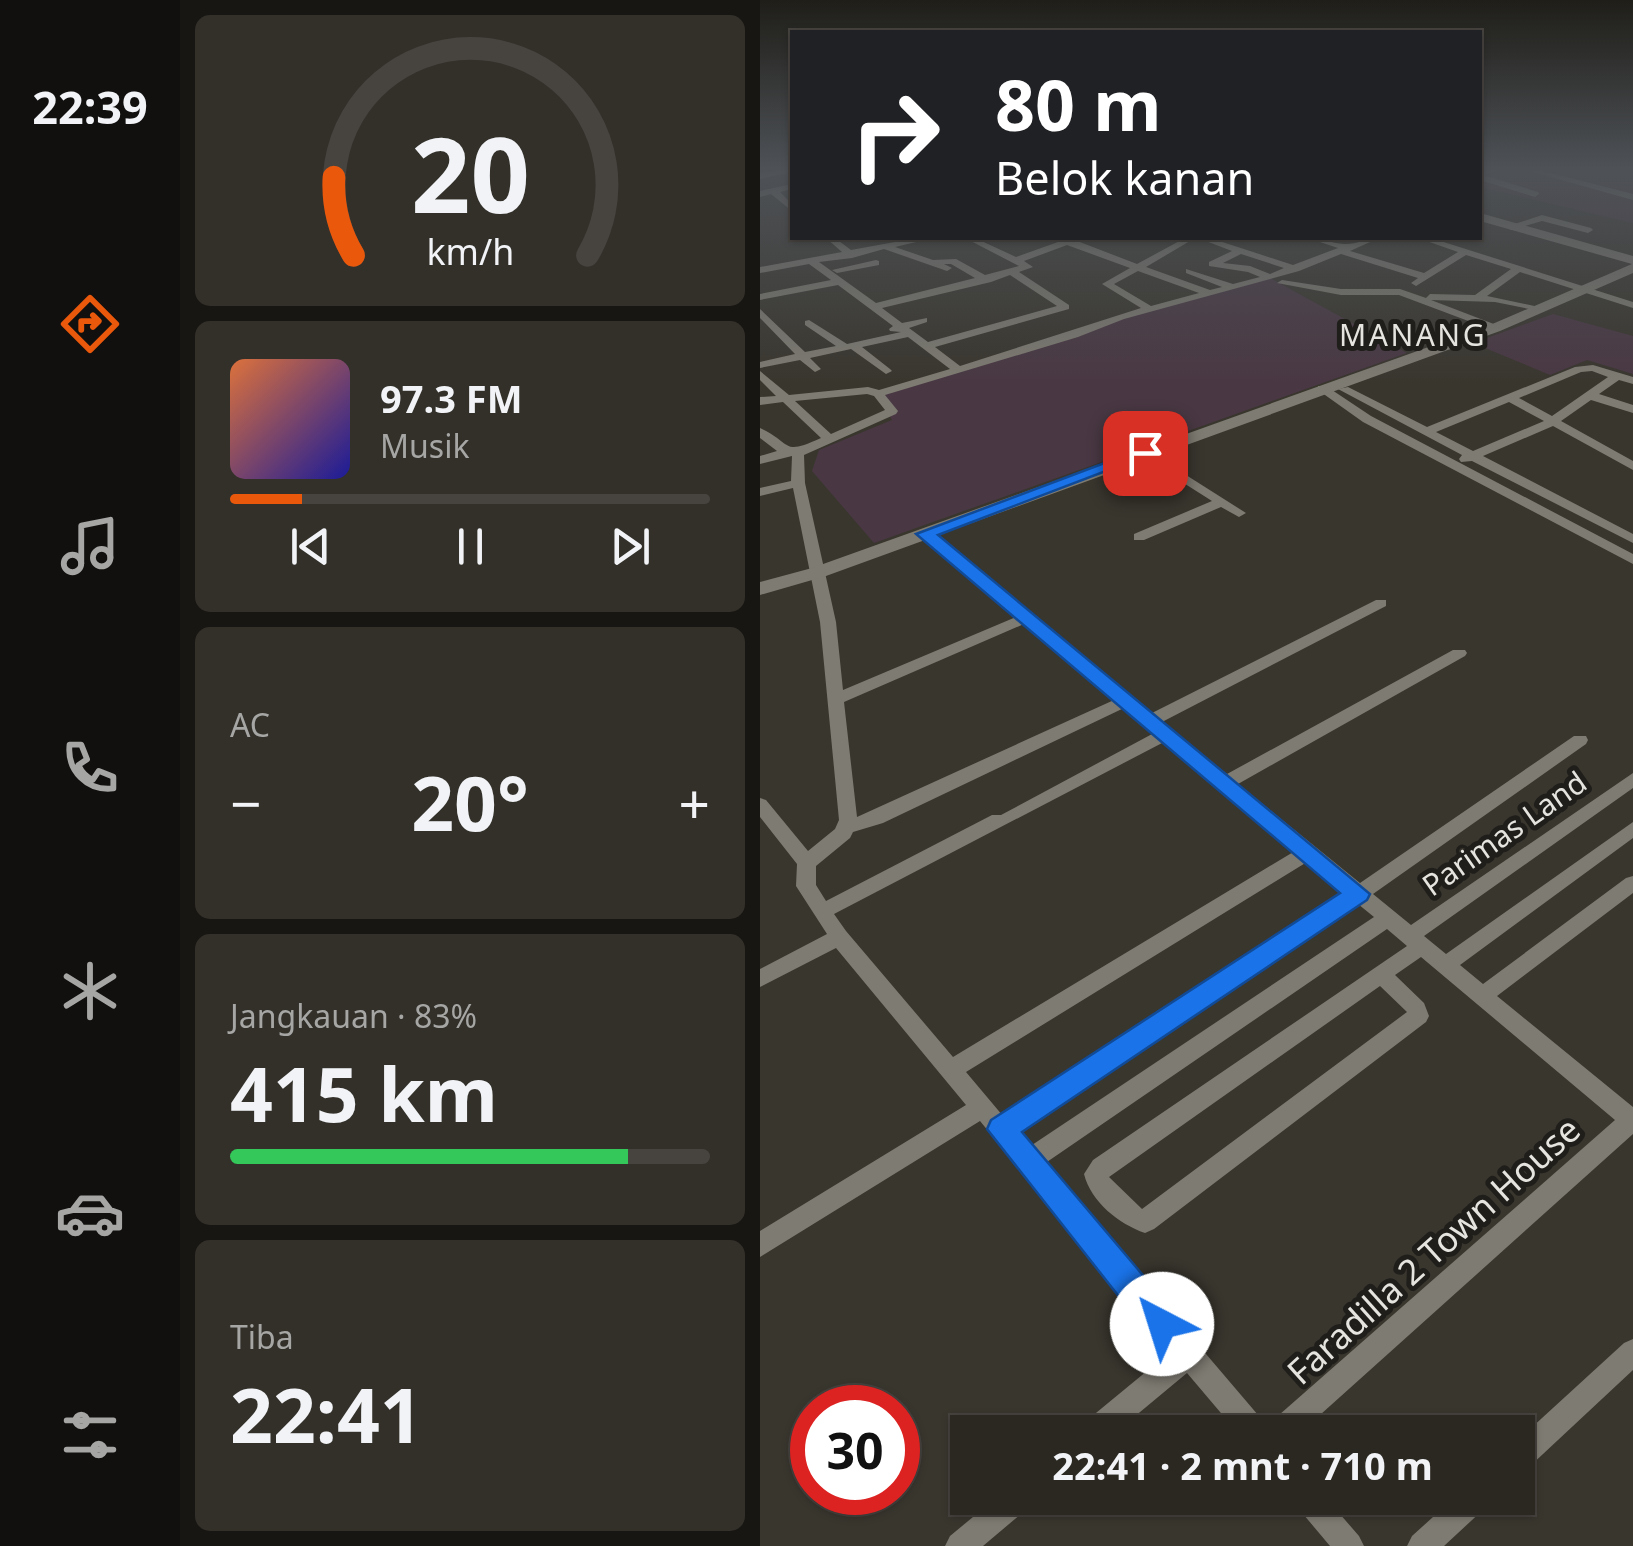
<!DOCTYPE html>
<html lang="id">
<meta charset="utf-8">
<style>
:root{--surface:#2b2822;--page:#33302a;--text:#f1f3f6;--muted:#a6a6a5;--line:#474440;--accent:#ea580c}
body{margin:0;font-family:"Noto Sans",sans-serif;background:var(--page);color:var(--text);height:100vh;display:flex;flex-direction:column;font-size:38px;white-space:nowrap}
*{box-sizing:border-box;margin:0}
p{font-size:32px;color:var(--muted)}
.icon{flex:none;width:55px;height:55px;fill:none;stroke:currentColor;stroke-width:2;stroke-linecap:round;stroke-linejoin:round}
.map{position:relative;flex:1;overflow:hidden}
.side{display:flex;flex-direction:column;gap:15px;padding:15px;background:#181613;width:580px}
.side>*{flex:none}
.top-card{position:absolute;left:30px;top:30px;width:692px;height:210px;border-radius:0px;box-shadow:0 2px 8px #0004,0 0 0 2px var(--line);background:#202124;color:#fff;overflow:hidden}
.speed{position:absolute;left:30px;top:1385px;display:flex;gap:20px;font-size:50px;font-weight:700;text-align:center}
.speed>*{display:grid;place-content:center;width:130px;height:130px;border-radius:50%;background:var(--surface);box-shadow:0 2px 8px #0004,0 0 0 2px var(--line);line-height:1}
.speed .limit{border:15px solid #d22;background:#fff;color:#111}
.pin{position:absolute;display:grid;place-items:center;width:85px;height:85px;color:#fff;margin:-42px;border-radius:20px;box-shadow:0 5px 15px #0006}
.me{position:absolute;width:110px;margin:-55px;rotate:320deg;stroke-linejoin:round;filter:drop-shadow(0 0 8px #0008)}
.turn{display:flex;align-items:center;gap:35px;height:210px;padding:0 40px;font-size:45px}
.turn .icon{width:130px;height:130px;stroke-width:2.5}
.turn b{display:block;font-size:70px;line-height:85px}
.big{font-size:75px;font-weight:700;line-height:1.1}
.side .widget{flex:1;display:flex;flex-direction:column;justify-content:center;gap:15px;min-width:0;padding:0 35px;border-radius:15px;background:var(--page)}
.side .dial{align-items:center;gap:0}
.dial svg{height:260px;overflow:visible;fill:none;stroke:var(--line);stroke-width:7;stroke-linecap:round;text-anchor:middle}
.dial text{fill:var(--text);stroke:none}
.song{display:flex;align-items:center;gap:30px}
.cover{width:120px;height:120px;border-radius:15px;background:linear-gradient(135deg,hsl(20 70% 55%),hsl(240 70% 35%))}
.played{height:10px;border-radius:5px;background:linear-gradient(90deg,var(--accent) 15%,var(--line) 15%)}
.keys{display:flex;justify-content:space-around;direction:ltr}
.heat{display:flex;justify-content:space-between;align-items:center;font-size:55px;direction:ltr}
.charge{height:15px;border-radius:8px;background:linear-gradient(90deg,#34c759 83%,var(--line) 0)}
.trip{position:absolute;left:190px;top:1415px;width:585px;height:100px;border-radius:0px;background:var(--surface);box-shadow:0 2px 8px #0004,0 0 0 2px var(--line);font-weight:700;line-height:100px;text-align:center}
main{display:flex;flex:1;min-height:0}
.menu{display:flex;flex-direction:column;width:180px;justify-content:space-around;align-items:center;background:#11100e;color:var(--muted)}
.menu .icon{width:70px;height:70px}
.menu .selected{color:var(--accent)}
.menu b{font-size:45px;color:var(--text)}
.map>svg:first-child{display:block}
</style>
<main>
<nav class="menu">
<b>22:39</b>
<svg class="icon selected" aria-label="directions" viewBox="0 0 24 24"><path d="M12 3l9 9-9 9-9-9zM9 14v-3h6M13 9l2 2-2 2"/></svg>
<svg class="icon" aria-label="music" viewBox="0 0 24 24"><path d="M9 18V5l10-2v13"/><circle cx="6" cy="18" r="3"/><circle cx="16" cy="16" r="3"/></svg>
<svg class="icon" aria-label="phone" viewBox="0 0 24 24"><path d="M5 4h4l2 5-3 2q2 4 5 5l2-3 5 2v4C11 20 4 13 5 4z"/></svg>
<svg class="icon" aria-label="climate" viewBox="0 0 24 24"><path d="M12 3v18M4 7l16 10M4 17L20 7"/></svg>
<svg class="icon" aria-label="car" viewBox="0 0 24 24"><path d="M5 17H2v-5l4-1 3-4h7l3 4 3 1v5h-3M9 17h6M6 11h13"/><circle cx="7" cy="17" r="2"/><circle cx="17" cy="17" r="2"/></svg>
<svg class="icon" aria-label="filters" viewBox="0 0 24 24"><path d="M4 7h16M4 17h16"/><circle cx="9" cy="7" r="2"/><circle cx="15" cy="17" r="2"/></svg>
</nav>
<section class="side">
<div class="widget dial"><svg viewBox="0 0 100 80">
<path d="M14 69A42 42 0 1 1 86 69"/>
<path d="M14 69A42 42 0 0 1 8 45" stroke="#ea580c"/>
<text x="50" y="56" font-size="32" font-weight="700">20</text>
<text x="50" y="72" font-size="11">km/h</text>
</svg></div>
<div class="widget">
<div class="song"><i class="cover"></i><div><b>97.3 FM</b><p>Musik</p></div></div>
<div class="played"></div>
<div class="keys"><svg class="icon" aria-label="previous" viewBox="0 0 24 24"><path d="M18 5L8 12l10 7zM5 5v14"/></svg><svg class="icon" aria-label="pause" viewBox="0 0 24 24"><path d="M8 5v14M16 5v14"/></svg><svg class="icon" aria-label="next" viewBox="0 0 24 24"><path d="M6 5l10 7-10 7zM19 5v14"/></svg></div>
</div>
<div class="widget"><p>AC</p>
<div class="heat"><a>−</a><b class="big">20°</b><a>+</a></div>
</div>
<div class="widget"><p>Jangkauan · 83%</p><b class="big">415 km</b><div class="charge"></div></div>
<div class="widget"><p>Tiba</p><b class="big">22:41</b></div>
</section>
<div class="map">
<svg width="873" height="1546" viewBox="0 0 873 1546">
<rect width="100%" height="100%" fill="#39362e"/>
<path fill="#493843" d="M720,167H873V223L720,187Z
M510,278L647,353L114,543L52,471L59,450L132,420L117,392L412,303Z
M793,314L873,336V374L827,360L790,375L713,343Z"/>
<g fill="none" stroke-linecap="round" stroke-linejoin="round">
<path fill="#7e7b72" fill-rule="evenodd" d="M755,167H768L873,194V200Z
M32,168V172L0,179V173Z
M720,174L778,192L779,194L775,197L720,180Z
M32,184V189L20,192L32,204V211L11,194L0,197V191Z
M782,215L831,228L833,230L828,233L782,221L751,230L746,227Z
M66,238H75L91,250L157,238H173L135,247L173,260L196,259L225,275L259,266L205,238H215L256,257L298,242L293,238L312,239L377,264L425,238H435L386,267L450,290L462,287L426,273V269L473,284L500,277L488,272L449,266V262L472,251L438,238H450L533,265L578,248L548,238C561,238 571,243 584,244C595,245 607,238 619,238L590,251L664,273L698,252L658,238H671L873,302V308L760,272L727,296L784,308V312L735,302L671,300L739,326L740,328L735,331L639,295H581L517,283L522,280L581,289H640L666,298L670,294L715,295L751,269L706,255L656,286L651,283L658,278L581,254L539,271L364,319L318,337L125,395L138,411L136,414L44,455L45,483L76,622L83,690L256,617L160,537L158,534L165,530L392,713L616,600H626V606L402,722L467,774L693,650H705L707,653L705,656L478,784L600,883L814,736H826L828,740L826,744L613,894L651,925L873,773V788L664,936L686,954L873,822V838L700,965L723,984L866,878L873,876V893L737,996L873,1107V1134L541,1432H477L427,1373L356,1432H321L325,1422L410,1352L220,1121L0,1257V1231L206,1105L76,948L0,987V969L67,934L36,886L37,864L0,817V798L6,800L48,851L75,829L79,820L60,622L33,488L0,496V488L31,481L32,456L0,464V456L17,451L0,438V428C34,444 21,456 61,438L23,402L0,405V397L16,396L0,380V371L29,395L108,387L119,390L190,369L148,337L102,347L130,369L132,371L126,374L91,349L50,358L61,369L55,372L40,360L0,368V362L35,354L0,318V309L45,352L76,346L45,325V321L49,320L87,344L141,332L130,331L129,329L133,326L78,285L0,300V294L71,280L49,264L0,273V267L82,252ZM307,245L370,268L342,284L381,308L200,366L175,347L309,309V305L259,272L273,267L264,261ZM124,249L187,271L192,268L184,264H191L215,278L116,303L59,262L92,258ZM481,254L524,268L510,274L490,266L463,263ZM378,271L439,293L391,306L354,284ZM250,275L297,306L168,342L149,328L167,322V318L142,323L122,308L231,282ZM107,394L114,396L125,410L71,434L35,401ZM264,624L354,700L97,817L84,702ZM364,708L394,733L241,815H232L66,901L56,885V866L90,838L93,832L123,823ZM404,742L535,851L193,1057L86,931L74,914ZM547,862L585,893L243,1116L206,1072ZM598,904L614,917L269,1147L257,1132ZM627,929L647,946L333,1160L324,1174C331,1202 359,1224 385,1233L394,1229L666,1022L669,1016L664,1003L635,975L661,957L855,1120L511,1422L508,1431L504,1422L284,1164ZM620,986L647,1012L382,1209L349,1177Z
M116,260L119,261V265L77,273L72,270Z
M833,365L873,377V384L859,380L839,394L873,405V413L831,400L801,421L873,461V470L793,426L723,456L873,534V543L712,461L701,462L699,459L702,455L578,389L588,387L667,427L815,367ZM832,371L848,377L792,416L759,398L821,372ZM749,402L784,421L713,451L676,432Z
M558,386H566L611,416L873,554V564L603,422L558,390Z
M385,449L486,513L479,517L461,507L384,540H374V534L452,501L381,456L379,453Z
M873,1339V1370L768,1468L758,1472V1440L864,1343Z
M236,1498H272L268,1508L223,1546H185L190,1536Z
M534,1498H566L599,1536L604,1546H570L538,1508Z
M694,1498H729L725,1508L684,1546H647L652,1536Z"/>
<path fill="#7e7b72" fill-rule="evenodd" d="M741,167L739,169L720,177V169Z
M720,213L873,256V273L740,331L66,576L0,595V582L52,568L730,325L872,264L720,221Z"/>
</g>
<linearGradient id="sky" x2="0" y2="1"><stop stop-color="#1f1e19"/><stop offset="0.44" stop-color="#4e5257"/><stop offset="1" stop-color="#4e5257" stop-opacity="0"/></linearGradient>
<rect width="873" height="383" fill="url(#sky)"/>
<path fill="#1a73e8" stroke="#114b97" stroke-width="2.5" d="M379,450L393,453L178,535L610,894L607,900L262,1132L414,1312L419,1324L414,1336L402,1341L390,1336L227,1129L231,1120L580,893L156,534Z"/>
<g text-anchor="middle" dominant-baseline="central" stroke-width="10" stroke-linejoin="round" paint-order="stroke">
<g font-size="30" letter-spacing="2.5" fill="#e6e4df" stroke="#1f1e1a">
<text x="653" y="334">MANANG</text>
</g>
<g font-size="30" fill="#e6e4df" stroke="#1f1e1a">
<text transform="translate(744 833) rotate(-35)">Parimas Land</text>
</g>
<g font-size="35" fill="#e6e4df" stroke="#1f1e1a">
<text transform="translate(673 1250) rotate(-42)">Faradilla 2 Town House</text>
</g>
</g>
</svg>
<div class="speed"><div class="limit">30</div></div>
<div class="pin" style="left:385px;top:453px;background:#d93025"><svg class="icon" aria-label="arrive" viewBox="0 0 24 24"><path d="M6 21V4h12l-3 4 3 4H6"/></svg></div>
<svg class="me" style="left:402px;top:1324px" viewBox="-20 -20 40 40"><circle r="19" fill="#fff"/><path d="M0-13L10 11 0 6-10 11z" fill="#1a73e8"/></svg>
<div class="trip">22:41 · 2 mnt · 710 m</div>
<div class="top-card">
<div class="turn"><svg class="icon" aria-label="right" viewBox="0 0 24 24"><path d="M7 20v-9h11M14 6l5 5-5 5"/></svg><div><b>80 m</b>Belok kanan</div></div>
</div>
</div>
</main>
